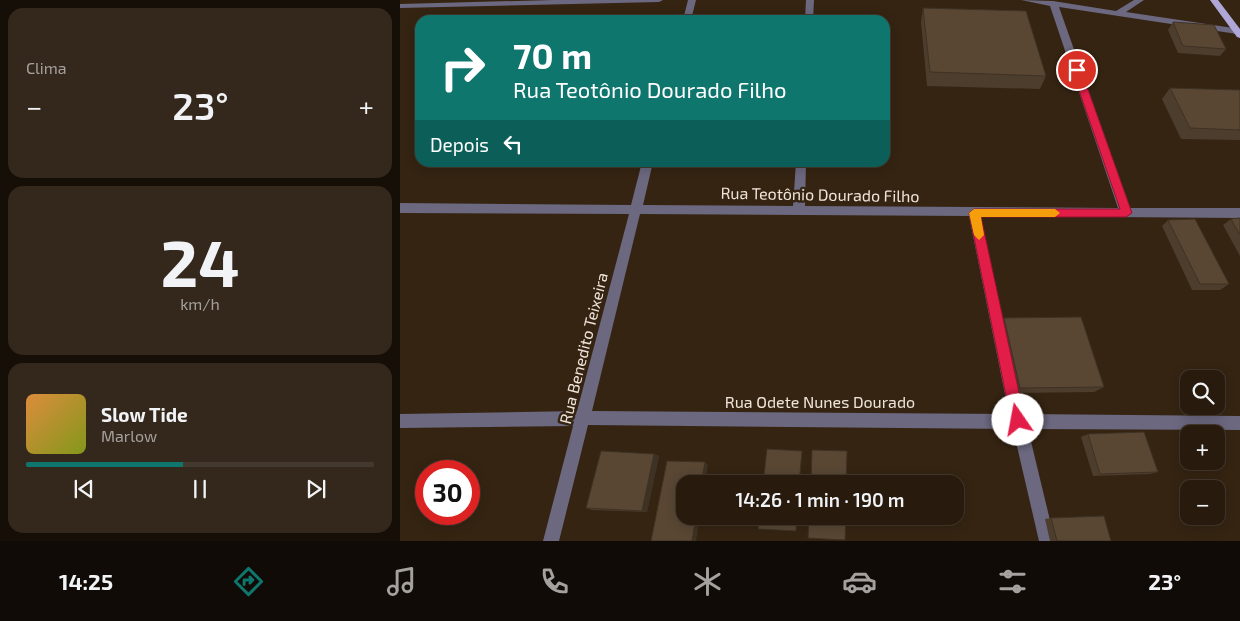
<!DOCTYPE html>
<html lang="pt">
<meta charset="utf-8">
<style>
:root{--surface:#281b0e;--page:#34281c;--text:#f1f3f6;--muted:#a5a19e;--line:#44392e;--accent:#0f766e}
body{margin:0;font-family:"Exo 2",sans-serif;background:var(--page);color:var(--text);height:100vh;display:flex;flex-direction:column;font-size:19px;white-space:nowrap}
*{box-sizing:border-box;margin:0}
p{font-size:16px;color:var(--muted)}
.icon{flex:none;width:28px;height:28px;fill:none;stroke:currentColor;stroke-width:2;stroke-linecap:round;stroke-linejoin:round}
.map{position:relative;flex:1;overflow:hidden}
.sheet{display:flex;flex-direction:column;gap:8px;padding:8px;background:#160f08;width:400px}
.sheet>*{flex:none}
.banner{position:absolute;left:15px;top:15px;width:475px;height:152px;border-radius:15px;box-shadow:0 2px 12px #0003,0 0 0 1px var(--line);background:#0f766e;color:#fff;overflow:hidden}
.buttons{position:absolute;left:780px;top:370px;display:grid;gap:10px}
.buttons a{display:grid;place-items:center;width:45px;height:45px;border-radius:10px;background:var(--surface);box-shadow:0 2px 12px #0003,0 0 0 1px var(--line);font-size:25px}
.speed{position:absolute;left:15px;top:460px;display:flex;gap:10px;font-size:25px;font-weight:700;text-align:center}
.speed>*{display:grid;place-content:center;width:65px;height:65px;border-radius:50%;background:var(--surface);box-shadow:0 2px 12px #0003,0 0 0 1px var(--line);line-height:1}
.speed .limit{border:8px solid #d22;background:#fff;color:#111}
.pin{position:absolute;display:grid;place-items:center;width:42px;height:42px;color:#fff;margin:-21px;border:2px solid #fff;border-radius:50%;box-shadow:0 1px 5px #0007}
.me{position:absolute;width:55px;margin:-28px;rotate:348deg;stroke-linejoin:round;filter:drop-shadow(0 0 4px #0008)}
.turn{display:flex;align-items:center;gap:18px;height:105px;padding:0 15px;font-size:22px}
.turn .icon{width:65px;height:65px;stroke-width:2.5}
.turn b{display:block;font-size:35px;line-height:42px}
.then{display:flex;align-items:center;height:48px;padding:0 15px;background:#0003;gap:10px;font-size:19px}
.big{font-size:38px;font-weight:600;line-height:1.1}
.sheet .tile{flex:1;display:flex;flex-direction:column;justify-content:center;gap:8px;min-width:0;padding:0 18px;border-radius:15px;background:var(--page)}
.sheet .dial{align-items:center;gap:0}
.dial b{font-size:65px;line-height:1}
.song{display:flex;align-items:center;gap:15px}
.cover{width:60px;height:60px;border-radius:8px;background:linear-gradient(135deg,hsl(30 70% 55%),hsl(70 70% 35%))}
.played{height:5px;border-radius:2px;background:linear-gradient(90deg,var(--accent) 45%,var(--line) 45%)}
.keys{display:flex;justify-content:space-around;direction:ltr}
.heat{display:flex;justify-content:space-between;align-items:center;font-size:28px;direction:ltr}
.trip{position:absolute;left:276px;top:475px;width:288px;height:50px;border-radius:15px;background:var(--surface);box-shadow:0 2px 12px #0003,0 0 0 1px var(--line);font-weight:600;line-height:50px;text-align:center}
.dock{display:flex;height:80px;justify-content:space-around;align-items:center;background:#100b06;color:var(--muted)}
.dock .icon{width:35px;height:35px}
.dock .on{color:var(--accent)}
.dock b{font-size:22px;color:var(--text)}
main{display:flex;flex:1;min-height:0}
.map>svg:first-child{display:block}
</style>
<main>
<section class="sheet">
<div class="tile"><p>Clima</p>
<div class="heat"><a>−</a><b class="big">23°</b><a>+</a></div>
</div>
<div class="tile dial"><b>24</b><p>km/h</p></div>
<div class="tile">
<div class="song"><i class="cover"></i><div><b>Slow Tide</b><p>Marlow</p></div></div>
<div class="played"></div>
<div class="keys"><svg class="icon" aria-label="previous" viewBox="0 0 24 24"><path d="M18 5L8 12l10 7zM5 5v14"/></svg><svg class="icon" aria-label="pause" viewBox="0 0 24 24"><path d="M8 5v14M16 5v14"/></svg><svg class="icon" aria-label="next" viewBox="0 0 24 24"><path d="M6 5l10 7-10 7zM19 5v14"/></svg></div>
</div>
</section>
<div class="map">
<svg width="840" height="541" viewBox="0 0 840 541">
<rect width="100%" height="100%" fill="#352412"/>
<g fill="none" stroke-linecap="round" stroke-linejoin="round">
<path fill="#6b687f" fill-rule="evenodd" d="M153,0H263L259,2L0,8V4Z
M288,0H296L291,20H283Z
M406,0H414L413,20H405Z
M621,0L653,1L716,11L734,0H744L726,12L840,29V33L837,34L659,7L730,208H840V218L580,216L624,414L840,416V430L628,429L655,541H639L613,429L188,425L159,541H143L173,426L0,428V414L177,411L229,214L0,213V203L231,205L242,162H253L243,205L393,206L396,162H406L405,206L718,208L650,6ZM240,214L569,216L609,414L192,411Z"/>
<path fill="#afa7d8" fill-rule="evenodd" d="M810,0H818L840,29V38L837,37Z"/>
</g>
<path fill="#4d3d2d" d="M523,8L646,76L640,89L527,86L521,22Z
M773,22L826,49L820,56L778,53L768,30Z
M770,88L840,90V140L781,139L762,99Z
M840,218V256L823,225L831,219Z
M768,220L829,284L820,290H792L762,226Z
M604,318L704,387L694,392L613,393L598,325Z
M688,434L758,472L750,474L693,476L681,437Z
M254,454L259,456L247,512L192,510L186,508Z
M651,518L711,541H650L645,519Z"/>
<path fill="#3e3224" d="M402,451L400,484H399Z
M254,454L259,456L247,512L242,511Z
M305,462L308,465L305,484H301Z
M296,516H300L296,541H292Z"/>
<path fill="#594734" stroke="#3e3224" d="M523,8L626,11L646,76L530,72Z
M773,22L814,25L826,49L783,46Z
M770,88L840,90V130L790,128Z
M840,218V235L831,219Z
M795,219L829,284H800L768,220Z
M681,317L704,387L620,388L604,318Z
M744,432L758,472L700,474L688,434Z
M367,449L402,451L399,484H363Z
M412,450L447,451L446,484H411Z
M201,451L254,454L242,511L186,508Z
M267,461L305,462L301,484H285V516H296L292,541H251Z
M360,516H397L396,531L358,529Z
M409,516H446L445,540L408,538Z
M704,516L711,541H657L651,518Z"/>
<path fill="#e11d48" stroke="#92132f" d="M677,67L681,70L732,213L726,217H581L625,420L623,424L618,426L613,424L611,420L569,213L574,209H720L672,70Z"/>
<path fill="#f59e0b" d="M574,209H655L660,213L655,217H581L584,235L579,240L574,235L569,213Z"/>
<g text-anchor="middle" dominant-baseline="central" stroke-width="5" stroke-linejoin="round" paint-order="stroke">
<g font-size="16" fill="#efe4d9" stroke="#352412">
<text transform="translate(420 194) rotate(1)">Rua Teotônio Dourado Filho</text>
<text transform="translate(183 348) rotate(-76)">Rua Benedito Teixeira</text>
<text x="420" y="401">Rua Odete Nunes Dourado</text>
</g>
</g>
</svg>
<div class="buttons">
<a><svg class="icon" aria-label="search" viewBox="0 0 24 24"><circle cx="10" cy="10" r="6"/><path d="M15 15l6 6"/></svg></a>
<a>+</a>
<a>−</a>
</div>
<div class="speed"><div class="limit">30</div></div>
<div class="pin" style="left:677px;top:70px;background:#d93025"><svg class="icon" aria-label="arrive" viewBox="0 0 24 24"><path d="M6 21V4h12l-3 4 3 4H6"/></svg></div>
<svg class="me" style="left:618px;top:420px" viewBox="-20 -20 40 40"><circle r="19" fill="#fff"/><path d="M0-13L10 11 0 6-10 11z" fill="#e11d48"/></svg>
<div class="trip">14:26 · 1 min · 190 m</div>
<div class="banner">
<div class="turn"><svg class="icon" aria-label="right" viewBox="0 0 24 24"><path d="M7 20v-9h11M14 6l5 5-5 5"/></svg><div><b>70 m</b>Rua Teotônio Dourado Filho</div></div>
<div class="then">Depois<svg class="icon" aria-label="left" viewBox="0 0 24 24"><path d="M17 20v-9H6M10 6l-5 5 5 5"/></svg></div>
</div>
</div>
</main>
<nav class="dock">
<b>14:25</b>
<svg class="icon on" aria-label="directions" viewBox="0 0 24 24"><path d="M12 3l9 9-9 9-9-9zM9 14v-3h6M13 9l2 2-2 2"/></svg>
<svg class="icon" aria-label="music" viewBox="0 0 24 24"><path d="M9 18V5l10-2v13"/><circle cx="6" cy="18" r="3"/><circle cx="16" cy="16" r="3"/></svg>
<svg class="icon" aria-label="phone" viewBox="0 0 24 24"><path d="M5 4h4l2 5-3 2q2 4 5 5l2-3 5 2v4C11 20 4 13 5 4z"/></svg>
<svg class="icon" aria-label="climate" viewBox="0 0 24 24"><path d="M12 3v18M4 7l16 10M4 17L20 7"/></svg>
<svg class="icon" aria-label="car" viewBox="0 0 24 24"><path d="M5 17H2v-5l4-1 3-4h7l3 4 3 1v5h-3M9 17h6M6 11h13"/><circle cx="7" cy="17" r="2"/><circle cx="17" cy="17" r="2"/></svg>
<svg class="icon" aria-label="filters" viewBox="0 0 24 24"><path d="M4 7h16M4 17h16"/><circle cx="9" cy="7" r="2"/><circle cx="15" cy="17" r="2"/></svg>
<b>23°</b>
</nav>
